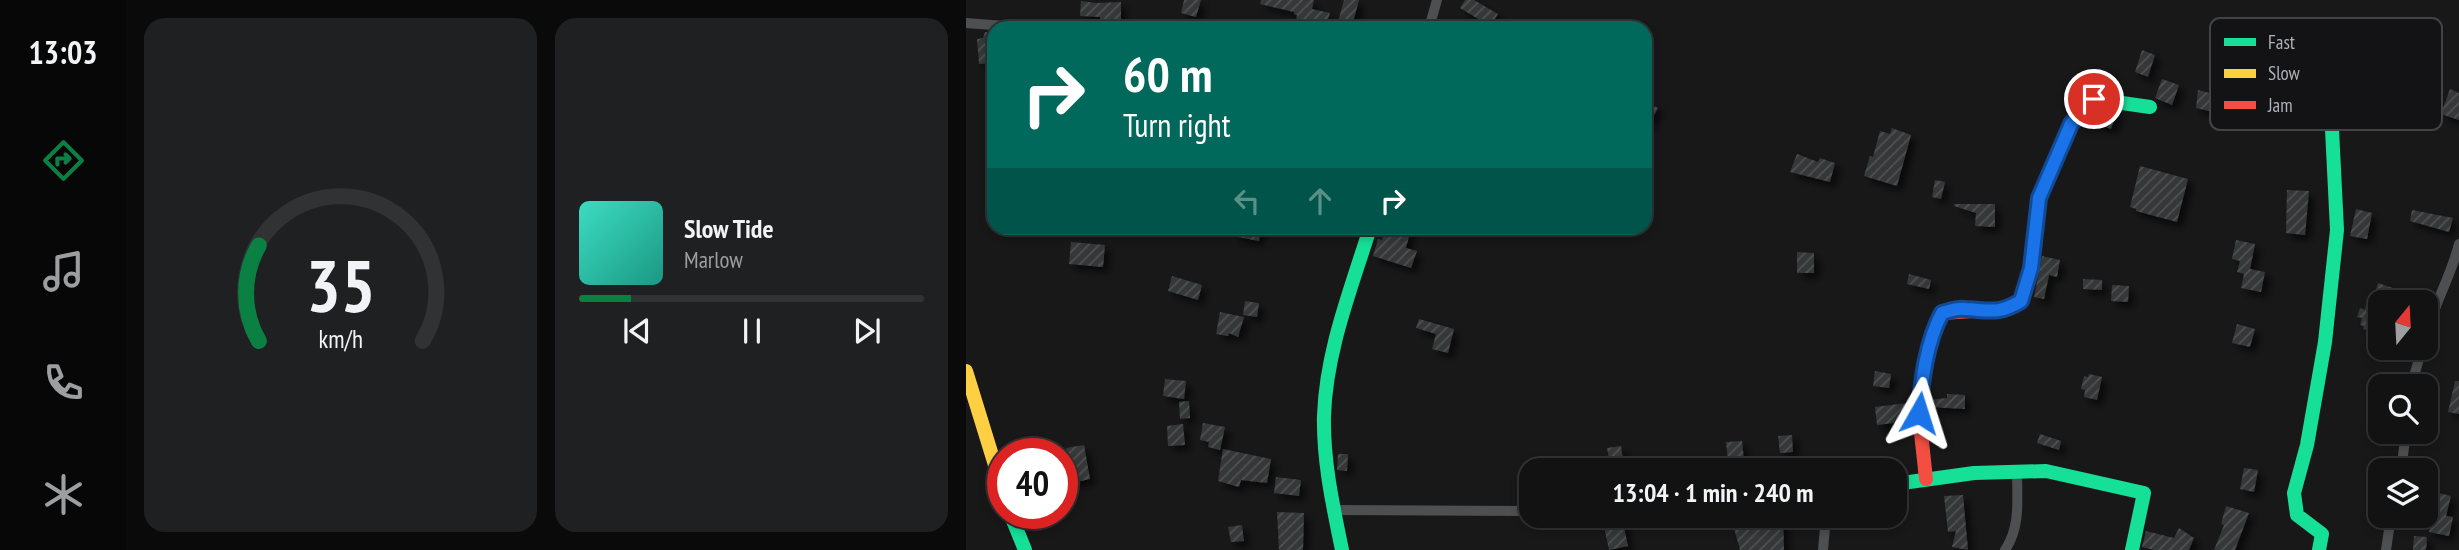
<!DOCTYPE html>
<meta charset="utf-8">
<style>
:root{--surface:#121213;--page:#1f2021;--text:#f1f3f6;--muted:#9c9ea0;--line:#313233;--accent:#0b8043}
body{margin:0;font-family:"PT Sans Narrow",sans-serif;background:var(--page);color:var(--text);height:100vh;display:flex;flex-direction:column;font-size:26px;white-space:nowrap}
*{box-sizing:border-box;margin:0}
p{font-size:23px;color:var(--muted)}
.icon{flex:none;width:38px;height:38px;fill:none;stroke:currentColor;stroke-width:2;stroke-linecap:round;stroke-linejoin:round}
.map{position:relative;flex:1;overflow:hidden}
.side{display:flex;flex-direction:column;gap:18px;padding:18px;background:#0a0a0a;width:840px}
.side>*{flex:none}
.top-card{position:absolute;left:21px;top:21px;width:665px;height:214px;border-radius:21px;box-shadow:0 4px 10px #0003,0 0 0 2px var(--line);background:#00695c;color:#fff;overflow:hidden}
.needle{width:46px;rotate:18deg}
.tools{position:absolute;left:1402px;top:290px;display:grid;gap:14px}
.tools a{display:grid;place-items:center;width:70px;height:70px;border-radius:14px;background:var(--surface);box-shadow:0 4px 10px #0003,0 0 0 2px var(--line);font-size:35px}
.speed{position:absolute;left:21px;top:438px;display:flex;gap:14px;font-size:35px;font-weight:700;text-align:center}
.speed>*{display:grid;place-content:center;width:91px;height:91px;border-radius:50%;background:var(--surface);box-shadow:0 4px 10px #0003,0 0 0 2px var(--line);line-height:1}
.speed .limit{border:10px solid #d22;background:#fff;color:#111}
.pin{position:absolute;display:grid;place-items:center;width:60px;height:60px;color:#fff;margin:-30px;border:4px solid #fff;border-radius:50%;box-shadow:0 2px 7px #0007}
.me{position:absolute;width:77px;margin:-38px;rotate:6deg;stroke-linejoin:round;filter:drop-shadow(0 0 5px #0008)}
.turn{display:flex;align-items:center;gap:24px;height:147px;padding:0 21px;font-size:32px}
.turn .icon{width:91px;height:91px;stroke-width:2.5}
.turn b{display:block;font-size:49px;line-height:60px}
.lanes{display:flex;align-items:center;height:66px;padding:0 21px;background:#0003;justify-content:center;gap:35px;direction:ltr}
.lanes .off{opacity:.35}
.side .widget{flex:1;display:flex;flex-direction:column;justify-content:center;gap:10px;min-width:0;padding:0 24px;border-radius:21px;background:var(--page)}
.side .dial{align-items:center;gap:0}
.dial svg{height:182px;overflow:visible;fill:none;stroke:var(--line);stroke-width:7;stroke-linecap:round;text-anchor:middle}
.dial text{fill:var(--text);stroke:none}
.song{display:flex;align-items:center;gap:21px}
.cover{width:84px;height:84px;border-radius:10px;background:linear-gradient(135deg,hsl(170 70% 55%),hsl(170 70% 35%))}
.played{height:7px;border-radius:4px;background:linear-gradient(90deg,var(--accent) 15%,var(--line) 15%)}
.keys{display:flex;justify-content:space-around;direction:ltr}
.side .tiles{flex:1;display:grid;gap:18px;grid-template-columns:repeat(2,1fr)}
.trip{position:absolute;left:553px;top:458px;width:388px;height:70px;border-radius:21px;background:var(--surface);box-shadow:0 4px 10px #0003,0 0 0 2px var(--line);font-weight:700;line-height:70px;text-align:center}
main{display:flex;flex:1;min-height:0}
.tab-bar{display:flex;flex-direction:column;width:126px;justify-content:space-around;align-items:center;background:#070708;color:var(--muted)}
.tab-bar .icon{width:49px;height:49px}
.tab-bar .on{color:var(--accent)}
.tab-bar b{font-size:32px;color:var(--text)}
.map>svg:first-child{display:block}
</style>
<main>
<nav class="tab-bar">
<b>13:03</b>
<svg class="icon on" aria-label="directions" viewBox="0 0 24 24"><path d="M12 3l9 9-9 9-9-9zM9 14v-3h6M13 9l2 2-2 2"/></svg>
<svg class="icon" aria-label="music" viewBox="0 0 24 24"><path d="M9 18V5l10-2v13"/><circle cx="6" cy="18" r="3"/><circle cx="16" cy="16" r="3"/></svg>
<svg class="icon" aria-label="phone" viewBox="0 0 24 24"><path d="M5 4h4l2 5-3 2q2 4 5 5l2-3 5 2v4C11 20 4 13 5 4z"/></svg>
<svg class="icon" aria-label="climate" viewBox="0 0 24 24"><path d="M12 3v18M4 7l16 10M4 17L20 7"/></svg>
</nav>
<section class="side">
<div class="tiles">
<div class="widget dial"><svg viewBox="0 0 100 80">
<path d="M14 69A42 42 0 1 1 86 69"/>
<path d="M14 69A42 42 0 0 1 14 27" stroke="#0b8043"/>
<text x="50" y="56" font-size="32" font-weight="700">35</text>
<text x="50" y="72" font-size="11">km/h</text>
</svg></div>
<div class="widget">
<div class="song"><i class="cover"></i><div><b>Slow Tide</b><p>Marlow</p></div></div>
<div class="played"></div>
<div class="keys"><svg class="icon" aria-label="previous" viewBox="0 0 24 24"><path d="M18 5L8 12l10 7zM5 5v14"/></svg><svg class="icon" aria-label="pause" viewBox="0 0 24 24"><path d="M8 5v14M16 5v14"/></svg><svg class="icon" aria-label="next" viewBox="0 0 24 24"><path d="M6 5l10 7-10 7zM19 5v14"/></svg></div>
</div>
</div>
</section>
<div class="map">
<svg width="1493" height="550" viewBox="0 0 1493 550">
<defs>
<pattern id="building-hatch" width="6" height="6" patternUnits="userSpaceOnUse" patternTransform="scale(1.75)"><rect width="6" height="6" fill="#363738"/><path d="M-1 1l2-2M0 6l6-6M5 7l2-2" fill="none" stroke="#505253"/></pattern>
<filter id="shadow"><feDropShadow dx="5.5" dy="5.5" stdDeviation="3.5" flood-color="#0009"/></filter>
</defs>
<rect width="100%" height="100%" fill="#181819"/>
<path fill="url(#building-hatch)" filter="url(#shadow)" d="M218,0H235L230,17L215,13Z
M295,0H348L346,9L364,13L361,22L350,19L348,28H329L331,15L328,14V12L294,4Z
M378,0H393L386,26L372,22Z
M499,0H508L532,14L524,26L494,8Z
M115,1L130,3L155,2V22H134V17L114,16Z
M19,32L28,33V63L13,64L11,39L17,38Z
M1176,50L1189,55L1182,77L1169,72Z
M1196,79L1213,85L1206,105L1189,98Z
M1484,89L1493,93V120L1475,114Z
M1232,90L1251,95L1247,112L1230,108Z
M679,101L692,108L679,132Z
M1135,110L1151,112L1145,129L1129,123Z
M926,128L945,135L931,186L898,176L904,156L907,157L914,131L924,134Z
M831,154L852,162L854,158L869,163L864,182L824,172Z
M1174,166L1222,179L1211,222L1170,211V209L1164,207Z
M969,180L979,182L975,199L966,197Z
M1321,190L1343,191L1339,235L1320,233Z
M988,204H1029V227L1009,226L1010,213L988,206Z
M1390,209L1406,213L1401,239L1384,236Z
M1446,210L1487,218L1483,232L1444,221Z
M269,228H295L293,241L267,236Z
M419,228H445L440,248L451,251L445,268L407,256L412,239L416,240Z
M1270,240L1289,244L1284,269L1299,272L1295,292L1275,288L1278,274L1271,272L1274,261L1266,259Z
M105,242L139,245L137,267L103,264Z
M831,252L848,253V273H831Z
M1076,256L1094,260L1091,277L1083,275L1078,299L1068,297Z
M943,274L965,280L963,289L941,284Z
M206,276L236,285L232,300L202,291Z
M1117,279L1136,280V290L1117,289Z
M1412,283L1430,289L1426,303H1414V335L1397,329L1398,326L1394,325L1396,318L1391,317L1394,308L1399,310L1400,304L1405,306Z
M1146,285L1163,286L1162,302L1145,301Z
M279,301L293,303L291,317L277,315Z
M254,312L278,317L272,337L263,333L262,336L250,334Z
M453,319L488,329L482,353L466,349L470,334L450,328Z
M1271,324L1289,329L1284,347L1266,343Z
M909,371L925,374L923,388L907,386Z
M1123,374L1136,377L1131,400L1118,397L1119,390L1115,389L1118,376L1122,377Z
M199,379L220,381L218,399L197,396Z
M1489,381H1493V414L1482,412Z
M981,394L999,395V409L963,407V400L981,398Z
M223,401L224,418L214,419L213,402Z
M941,403L944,421L911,425L909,407Z
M237,423L259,427L254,450L242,447L243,442L234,440Z
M217,424L219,445L202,446L201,426Z
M1074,434L1095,441L1093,450L1071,443Z
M826,435L827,452L814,453L812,436Z
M776,441L778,460L762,461L760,442Z
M118,445L124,479L106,483L100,448Z
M655,446L658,467L645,469L641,448Z
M257,449L305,459L301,483L275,480L273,487L252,481Z
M372,454H382L381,471L371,470Z
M846,456L848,471H836L834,457Z
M1278,468L1292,470L1288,492L1274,489Z
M310,477L335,480L333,496L308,493Z
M1460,490L1485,496L1480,516L1487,517L1483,536L1463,532L1467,510L1460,509Z
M997,495L1002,550L986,547L990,531L982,532L978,496Z
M1260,506L1283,513L1269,550H1248L1258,525L1255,524Z
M311,512L338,513L337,550H313Z
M770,516H817L818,550H774L765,518Z
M656,518L662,546L643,550L637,522Z
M276,525L278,541L265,542L262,527Z
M1213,528L1228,538L1223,550H1188L1176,547L1180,531L1208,538Z
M1448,536L1461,537L1460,550H1447Z"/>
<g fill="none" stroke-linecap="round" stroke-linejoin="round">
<path stroke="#4e4f51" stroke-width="10" d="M0,23L66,28
M463,28L471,0
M1460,336C1468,304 1485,276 1493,244
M1445,387L1456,348
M1435,471L1440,432
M368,510L565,511
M857,550L860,516
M1039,550C1055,527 1051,498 1051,471
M1420,550L1425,516"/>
<path stroke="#16e098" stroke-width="14" d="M1342,49L1358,57L1363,69L1371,230L1359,342L1341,445L1328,493L1331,515L1356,534L1353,550
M1007,311L1034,309L1055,301L1065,268L1073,198L1105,124L1128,99L1184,107
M929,484L1008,473L1080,471L1178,493L1166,550
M44,513L59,550
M376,550C367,506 357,461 358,416C360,351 385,289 404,228"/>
<path stroke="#ffcf43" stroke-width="14" d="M0,371L37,491"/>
<path stroke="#f24e42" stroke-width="14" d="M960,479L953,414L954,390L962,348L976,313L1007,311"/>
</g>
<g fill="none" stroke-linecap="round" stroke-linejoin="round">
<g stroke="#114b97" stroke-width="18">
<path id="route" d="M953,413C956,379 960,343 976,313C983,311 991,308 999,309C1023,310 1032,315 1055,301L1065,268L1073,198L1105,124L1119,107L1128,99"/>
</g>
<use href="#route" stroke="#1a73e8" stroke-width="12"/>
</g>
<rect x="1244" y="18" width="232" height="112" rx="10" fill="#131315" stroke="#414346" stroke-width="2"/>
<rect x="1258" y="38" width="32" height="8" fill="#16e098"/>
<rect x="1258" y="69" width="32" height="9" fill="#ffcf43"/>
<rect x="1258" y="101" width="32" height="8" fill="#f24e42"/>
<g font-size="19" fill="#acb2b8">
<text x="1302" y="49">Fast</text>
<text x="1302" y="80">Slow</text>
<text x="1302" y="112">Jam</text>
</g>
</svg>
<div class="tools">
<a><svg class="needle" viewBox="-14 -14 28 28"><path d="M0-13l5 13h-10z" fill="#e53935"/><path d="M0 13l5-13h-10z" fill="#9c9ea0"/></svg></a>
<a><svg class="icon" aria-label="search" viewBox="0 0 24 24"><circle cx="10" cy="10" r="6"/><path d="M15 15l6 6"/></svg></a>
<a><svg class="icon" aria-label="layers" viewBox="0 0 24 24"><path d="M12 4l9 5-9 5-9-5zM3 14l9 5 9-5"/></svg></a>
</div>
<div class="speed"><div class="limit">40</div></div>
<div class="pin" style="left:1128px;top:99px;background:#d93025"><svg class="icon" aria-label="arrive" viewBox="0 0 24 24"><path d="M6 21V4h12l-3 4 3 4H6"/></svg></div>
<svg class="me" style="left:953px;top:413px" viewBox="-20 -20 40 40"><path d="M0-17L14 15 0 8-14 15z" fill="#1a73e8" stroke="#fff" stroke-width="4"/></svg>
<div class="trip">13:04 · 1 min · 240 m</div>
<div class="top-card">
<div class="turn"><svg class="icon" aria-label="right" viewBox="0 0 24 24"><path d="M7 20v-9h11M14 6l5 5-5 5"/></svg><div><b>60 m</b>Turn right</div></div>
<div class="lanes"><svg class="icon off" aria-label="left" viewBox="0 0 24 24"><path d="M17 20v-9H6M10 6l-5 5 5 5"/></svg><svg class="icon off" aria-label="ahead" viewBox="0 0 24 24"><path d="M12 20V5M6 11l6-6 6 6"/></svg><svg class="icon" aria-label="right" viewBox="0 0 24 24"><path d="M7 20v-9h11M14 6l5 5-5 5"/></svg></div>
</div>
</div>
</main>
